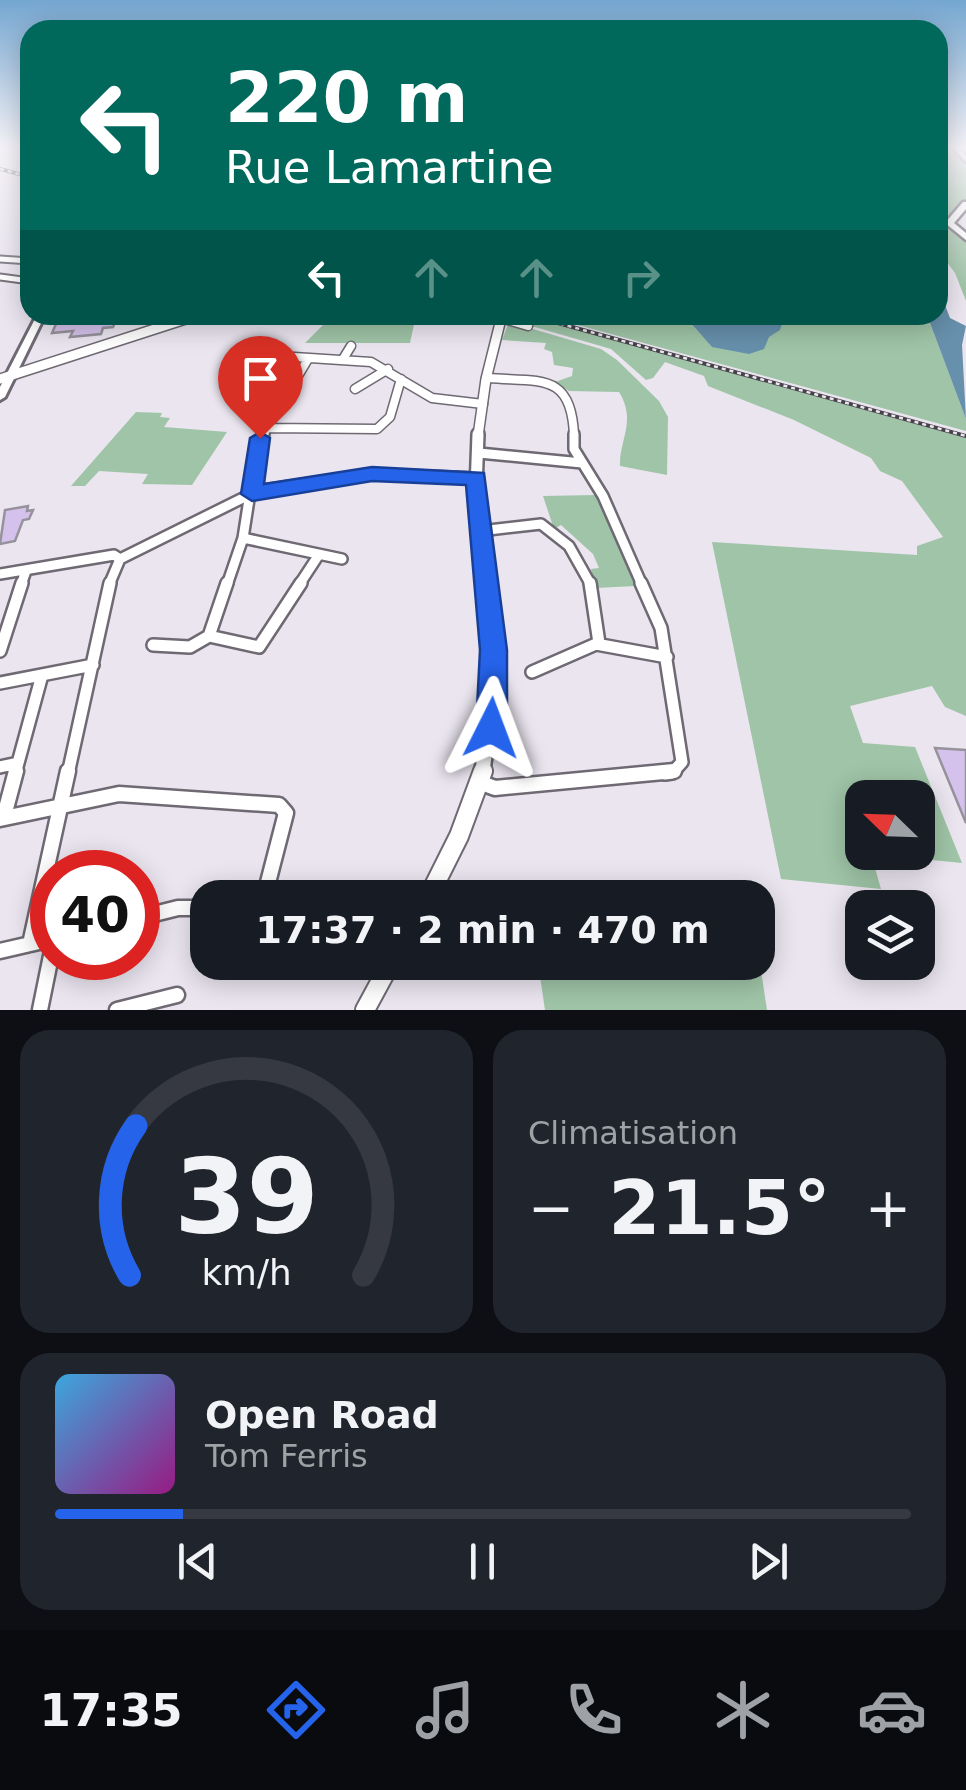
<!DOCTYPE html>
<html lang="fr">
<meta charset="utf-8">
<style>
:root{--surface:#171b24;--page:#20242c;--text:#f1f3f6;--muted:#9ea1a6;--line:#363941;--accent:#2563eb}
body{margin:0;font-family:"DejaVu Sans",sans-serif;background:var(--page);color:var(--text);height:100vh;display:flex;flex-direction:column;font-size:38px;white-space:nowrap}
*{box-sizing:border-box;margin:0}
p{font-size:32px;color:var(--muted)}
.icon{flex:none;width:55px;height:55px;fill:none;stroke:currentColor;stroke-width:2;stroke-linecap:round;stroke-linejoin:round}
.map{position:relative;height:1010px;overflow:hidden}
.details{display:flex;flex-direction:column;gap:20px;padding:20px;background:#0d0f14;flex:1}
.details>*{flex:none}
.hud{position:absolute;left:20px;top:20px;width:928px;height:305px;border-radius:30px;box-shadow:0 5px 25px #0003;background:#00695c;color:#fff;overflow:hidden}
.needle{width:65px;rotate:293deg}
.fabs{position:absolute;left:845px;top:780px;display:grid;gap:20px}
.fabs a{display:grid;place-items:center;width:90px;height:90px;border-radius:20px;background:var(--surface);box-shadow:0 5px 25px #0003;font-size:50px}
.speed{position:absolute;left:30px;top:850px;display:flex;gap:20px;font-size:50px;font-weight:700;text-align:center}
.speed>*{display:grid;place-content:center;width:130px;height:130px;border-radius:50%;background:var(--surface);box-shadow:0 5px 25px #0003;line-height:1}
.speed .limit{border:15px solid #d22;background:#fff;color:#111}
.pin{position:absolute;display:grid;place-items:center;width:85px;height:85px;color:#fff;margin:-102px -42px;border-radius:50% 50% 50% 0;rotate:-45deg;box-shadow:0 0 10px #0007}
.pin .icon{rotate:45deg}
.me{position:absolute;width:110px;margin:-55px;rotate:3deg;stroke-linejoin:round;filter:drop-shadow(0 0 8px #0008)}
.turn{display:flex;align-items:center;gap:35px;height:210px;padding:0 40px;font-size:45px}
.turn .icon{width:130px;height:130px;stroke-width:2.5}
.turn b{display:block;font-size:70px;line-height:85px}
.lanes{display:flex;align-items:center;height:95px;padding:0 40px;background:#0003;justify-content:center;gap:50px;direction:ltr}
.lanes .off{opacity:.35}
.big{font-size:75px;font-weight:700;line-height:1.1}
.details .widget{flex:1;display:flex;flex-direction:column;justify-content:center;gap:15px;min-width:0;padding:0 35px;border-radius:30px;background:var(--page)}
.details .dial{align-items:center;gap:0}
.dial svg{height:260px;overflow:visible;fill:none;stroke:var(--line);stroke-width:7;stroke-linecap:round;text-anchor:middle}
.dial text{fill:var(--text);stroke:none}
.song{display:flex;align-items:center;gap:30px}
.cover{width:120px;height:120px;border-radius:15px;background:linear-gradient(135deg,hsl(200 70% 55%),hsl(310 70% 35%))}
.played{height:10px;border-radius:5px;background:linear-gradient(90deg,var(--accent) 15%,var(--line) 15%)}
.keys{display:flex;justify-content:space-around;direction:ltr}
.heat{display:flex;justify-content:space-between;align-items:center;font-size:55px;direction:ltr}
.details .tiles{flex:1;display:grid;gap:20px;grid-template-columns:1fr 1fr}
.widget:last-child{grid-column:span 2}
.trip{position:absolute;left:190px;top:880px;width:585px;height:100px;border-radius:30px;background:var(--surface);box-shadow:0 5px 25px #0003;font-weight:700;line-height:100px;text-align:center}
.dock{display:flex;height:160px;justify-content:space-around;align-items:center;background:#090b0e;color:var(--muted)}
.dock .icon{width:70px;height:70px}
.dock .selected{color:var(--accent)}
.dock b{font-size:45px;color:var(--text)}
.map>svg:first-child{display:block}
</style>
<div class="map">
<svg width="966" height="1010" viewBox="0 0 966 1010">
<rect width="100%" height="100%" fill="#eae5ef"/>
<path fill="#9fc4a7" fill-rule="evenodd" d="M938,148H952L966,167V201L946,224L966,238V301L955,273L938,250Z
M333,315L415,320L410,343H305Z
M508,315H523L966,438V716L945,707L932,686L850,706L863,743L915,747L962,863L871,854L881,889L781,879L712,542L917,555V546L943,537L902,481L880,471L871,458L794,420L708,386L704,376L665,362L653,378L646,380L611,349L507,319ZM862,798H918V852H862Z
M541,315H927L966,419V431Z
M509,322L601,349L617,360L659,401L668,417L667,475L620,466C619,440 637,421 619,392L569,391L555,382L572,376L573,368L554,365L552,352L544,349L546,343L502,340Z
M136,412L162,413L160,417L170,418L164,427L227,432L192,485L142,484L148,474L99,471L85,486H71Z
M596,495L635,586L596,588L591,569L599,568L593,554L561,525L554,529L543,496Z
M758,951L767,1010H545L538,963L758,962Z"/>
<path fill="#6790ac" d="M938,287L950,318L966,326L962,345L966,419L927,315H938Z
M684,315L698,319L704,315H785L780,330L769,337L764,349L749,354L712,347Z"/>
<path fill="#d5c2ec" stroke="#96929c" stroke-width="2.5" d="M117,318L113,327L103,328L101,334L70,337L73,331L52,333L56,324Z
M28,506L27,511L33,510L29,519L23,520L15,541L0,544L5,510Z
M935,748L966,750V823Z"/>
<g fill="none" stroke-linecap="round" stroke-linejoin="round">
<g stroke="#6e6972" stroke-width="9">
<path id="street-far4" d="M0,259L30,261
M0,277L30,281"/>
</g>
<g stroke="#6e6972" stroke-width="11">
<path id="street-far3" d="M501,318L528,326
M279,356L371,362L432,398L483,404
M308,359L267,428L377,429L390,417L401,379
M343,359L351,346
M488,378C540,382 572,372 574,436
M355,389L388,369
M263,436L267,428"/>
</g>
<g stroke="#6e6972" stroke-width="14">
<path id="street-far2" d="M574,434V449L603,496L642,585
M479,453L582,463
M480,531L541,524L569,546L591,585
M243,538L342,559
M120,559L257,491L372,474L477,478
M0,574L114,555L120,559L109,585
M21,585L26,571
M227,585L243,538L257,448L264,434
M299,585L318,556"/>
</g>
<g stroke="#6e6972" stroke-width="16">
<path id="street-far1" d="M590,583L599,643
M641,583L661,628L682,762L672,773L665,774
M209,636L227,583
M209,636L259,647L301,583
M153,645L190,647L209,636
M0,651L22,583
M532,672L596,644L667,657
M0,683L93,665
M0,767L18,763
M15,774L42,675
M68,774L110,583"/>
</g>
<g stroke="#6e6972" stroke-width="19">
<path id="street" d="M479,782L495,788L674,771
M4,816L16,771
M0,819L119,794L279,805L286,813L264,898
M138,918L178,908H208
M30,944L68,771
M0,951L52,939
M40,1010L52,951
M117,1010L177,995"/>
</g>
<g stroke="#6e6972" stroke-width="11">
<path id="secondary-far4" d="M190,318L199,315"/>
</g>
<g stroke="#6e6972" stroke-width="12">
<path id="secondary-far3" d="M0,379L198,315
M478,436L486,379L502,315"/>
</g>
<g stroke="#6e6972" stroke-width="16">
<path id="secondary-far2" d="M478,434L476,489L485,585"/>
</g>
<g stroke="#6e6972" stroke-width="19">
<path id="secondary-far1" d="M482,774L493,696L484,583"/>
</g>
<g stroke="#6e6972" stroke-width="22">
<path id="secondary" d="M428,898L459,836L483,771
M365,1010L391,962"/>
</g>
<g stroke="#6e6972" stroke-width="6">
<path id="primary" d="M37,315H45L5,397L0,400V387Z"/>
</g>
<g stroke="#6e6972" stroke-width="5">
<path id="highway" d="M953,148H960L966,156V162Z
M963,202H966V209L954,223L966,233V240L945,223Z"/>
</g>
<use href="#street-far4" stroke="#fff" stroke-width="5"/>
<use href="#street-far3" stroke="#fff" stroke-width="8"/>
<use href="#street-far2" stroke="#fff" stroke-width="9"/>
<use href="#street-far1" stroke="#fff" stroke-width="11"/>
<use href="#street" stroke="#fff" stroke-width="14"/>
<use href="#secondary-far4" stroke="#fff" stroke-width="8"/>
<use href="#secondary-far3" stroke="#fff" stroke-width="9"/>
<use href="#secondary-far2" stroke="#fff" stroke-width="11"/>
<use href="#secondary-far1" stroke="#fff" stroke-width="14"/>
<use href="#secondary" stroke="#fff" stroke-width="18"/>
<use href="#primary" fill="#fff" fill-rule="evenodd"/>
<use href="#highway" fill="#fff" fill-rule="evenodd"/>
<g stroke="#464348" stroke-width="4">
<path id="rail" d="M0,169L30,177
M529,315L966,436"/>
</g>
<use href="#rail" stroke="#eae5ef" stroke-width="2.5" stroke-dasharray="4" stroke-linecap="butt"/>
</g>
<linearGradient id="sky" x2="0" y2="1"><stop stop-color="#74a6d0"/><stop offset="0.51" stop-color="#f6f3f8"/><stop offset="1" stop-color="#f6f3f8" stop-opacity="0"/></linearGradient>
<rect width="966" height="290" fill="url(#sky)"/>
<path fill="#2563eb" stroke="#184099" stroke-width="2.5" d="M260,432L270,438L264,484L372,467L484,473L507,650V728L502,738L491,742L480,738L476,728L480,650L466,485L372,481L252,501L241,494L250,438Z"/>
</svg>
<div class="fabs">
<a><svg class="needle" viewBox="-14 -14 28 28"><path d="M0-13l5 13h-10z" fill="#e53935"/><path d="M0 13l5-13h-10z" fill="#9ea1a6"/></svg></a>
<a><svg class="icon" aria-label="layers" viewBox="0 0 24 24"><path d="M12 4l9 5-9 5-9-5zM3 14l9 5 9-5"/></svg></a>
</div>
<div class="speed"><div class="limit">40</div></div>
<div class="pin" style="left:260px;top:438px;background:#d93025"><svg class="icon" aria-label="arrive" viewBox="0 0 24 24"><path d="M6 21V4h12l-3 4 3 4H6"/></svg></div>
<svg class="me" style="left:491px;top:728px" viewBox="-20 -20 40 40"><path d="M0-17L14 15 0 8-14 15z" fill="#2563eb" stroke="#fff" stroke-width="4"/></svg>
<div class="trip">17:37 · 2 min · 470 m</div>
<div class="hud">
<div class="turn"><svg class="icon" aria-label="left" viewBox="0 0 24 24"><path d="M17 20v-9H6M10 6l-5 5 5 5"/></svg><div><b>220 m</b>Rue Lamartine</div></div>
<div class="lanes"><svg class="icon" aria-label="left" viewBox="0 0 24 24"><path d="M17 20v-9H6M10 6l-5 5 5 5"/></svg><svg class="icon off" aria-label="ahead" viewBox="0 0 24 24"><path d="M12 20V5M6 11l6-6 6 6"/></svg><svg class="icon off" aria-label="ahead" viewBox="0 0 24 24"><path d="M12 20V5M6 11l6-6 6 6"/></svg><svg class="icon off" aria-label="right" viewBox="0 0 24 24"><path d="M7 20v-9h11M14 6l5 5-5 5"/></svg></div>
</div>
</div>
<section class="details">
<div class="tiles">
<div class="widget dial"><svg viewBox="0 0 100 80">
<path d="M14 69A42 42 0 1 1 86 69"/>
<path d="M14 69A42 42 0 0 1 16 23" stroke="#2563eb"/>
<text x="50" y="56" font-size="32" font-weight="700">39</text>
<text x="50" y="72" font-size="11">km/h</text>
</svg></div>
<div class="widget"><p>Climatisation</p>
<div class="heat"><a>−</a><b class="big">21.5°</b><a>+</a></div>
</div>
<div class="widget">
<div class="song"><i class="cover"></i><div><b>Open Road</b><p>Tom Ferris</p></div></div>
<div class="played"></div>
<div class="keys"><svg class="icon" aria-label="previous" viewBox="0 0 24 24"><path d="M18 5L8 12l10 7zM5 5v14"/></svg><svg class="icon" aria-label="pause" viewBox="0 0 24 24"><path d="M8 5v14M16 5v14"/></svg><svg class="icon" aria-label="next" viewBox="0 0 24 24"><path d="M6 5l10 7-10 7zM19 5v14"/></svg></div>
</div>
</div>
</section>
<nav class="dock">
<b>17:35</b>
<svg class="icon selected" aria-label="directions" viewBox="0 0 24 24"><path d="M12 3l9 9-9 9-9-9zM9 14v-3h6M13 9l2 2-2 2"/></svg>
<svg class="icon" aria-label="music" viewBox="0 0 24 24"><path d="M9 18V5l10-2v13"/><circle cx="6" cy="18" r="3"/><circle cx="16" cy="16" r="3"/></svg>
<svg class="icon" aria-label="phone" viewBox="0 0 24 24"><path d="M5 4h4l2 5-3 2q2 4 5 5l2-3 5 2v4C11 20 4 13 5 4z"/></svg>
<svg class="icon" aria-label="climate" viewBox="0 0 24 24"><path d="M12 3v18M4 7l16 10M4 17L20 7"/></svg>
<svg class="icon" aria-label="car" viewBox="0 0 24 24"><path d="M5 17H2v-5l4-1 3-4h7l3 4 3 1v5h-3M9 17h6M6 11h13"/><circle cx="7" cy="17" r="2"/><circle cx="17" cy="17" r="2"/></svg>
</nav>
